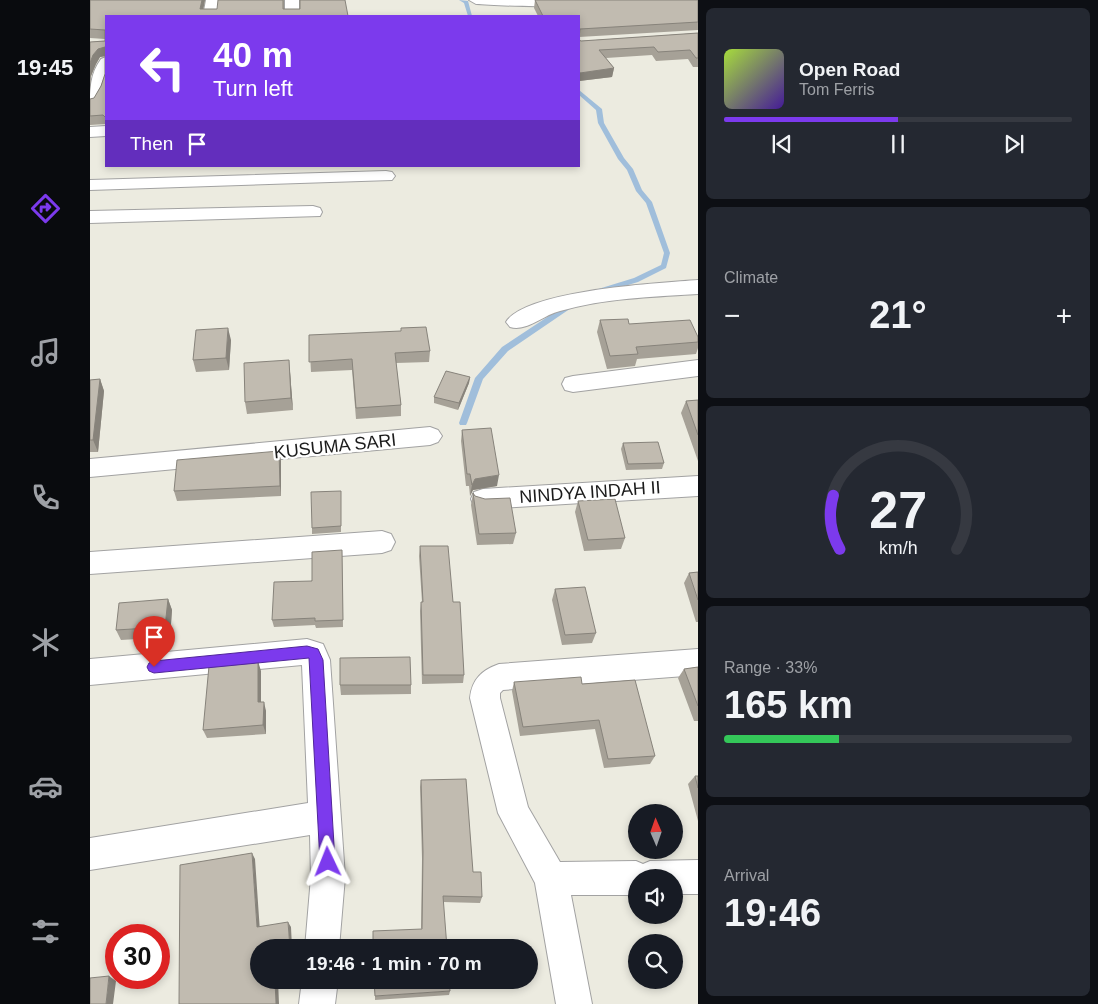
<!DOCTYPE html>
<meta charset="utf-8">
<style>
:root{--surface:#171b24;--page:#242831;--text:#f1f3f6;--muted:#9ea1a6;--line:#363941;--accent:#7c3aed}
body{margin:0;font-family:Arial,sans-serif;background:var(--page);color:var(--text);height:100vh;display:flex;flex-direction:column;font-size:19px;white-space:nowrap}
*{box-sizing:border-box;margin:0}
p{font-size:16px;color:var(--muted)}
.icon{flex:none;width:28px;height:28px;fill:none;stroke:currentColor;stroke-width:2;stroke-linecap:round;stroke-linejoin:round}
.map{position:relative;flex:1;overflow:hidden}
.drawer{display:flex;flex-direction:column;gap:8px;padding:8px;background:#0d0f14;width:400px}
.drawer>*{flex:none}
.guide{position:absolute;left:15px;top:15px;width:475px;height:152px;border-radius:0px;box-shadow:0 2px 8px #0003;background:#7c3aed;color:#fff;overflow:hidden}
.needle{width:32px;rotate:358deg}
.controls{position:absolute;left:538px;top:804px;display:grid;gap:10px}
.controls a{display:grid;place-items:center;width:55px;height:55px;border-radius:50%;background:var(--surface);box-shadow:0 2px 8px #0003;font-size:25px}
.speed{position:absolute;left:15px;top:924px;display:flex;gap:10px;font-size:25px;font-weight:700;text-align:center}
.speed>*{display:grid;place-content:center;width:65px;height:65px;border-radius:50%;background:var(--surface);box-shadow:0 2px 8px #0003;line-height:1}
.speed .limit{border:8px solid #d22;background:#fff;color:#111}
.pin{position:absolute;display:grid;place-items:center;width:42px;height:42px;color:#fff;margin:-51px -21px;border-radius:50% 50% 50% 0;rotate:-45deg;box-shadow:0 0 5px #0007}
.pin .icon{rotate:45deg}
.me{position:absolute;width:55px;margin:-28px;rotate:358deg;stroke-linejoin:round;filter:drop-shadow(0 0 4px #0008)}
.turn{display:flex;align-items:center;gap:18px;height:105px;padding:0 25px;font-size:22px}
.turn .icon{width:65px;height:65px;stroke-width:2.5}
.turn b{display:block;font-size:35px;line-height:42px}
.then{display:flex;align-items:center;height:48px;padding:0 25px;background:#0003;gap:10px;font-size:19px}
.big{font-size:38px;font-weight:800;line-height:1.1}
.drawer .card{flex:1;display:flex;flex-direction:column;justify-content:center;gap:8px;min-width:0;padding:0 18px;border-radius:8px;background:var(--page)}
.drawer .dial{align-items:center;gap:0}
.dial svg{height:130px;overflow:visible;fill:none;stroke:var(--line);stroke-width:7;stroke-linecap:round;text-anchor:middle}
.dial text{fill:var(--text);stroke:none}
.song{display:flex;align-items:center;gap:15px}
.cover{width:60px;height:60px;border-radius:8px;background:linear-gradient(135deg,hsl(80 70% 55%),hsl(260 70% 35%))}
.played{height:5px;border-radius:2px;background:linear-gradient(90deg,var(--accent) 50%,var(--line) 50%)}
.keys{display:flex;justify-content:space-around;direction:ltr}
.heat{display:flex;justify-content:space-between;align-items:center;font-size:28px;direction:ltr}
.charge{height:8px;border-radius:4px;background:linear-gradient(90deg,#34c759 33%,var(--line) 0)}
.trip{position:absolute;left:160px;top:939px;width:288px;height:50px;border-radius:25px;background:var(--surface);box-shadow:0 2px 8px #0003;font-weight:800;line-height:50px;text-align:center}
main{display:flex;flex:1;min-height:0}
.menu{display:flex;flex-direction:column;width:90px;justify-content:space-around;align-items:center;background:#090b0e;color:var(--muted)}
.menu .icon{width:35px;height:35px}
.menu .on{color:var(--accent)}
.menu b{font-size:22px;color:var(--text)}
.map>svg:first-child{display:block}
</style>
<main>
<nav class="menu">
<b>19:45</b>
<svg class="icon on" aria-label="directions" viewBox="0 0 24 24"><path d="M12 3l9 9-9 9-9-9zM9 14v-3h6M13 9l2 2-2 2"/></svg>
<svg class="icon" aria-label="music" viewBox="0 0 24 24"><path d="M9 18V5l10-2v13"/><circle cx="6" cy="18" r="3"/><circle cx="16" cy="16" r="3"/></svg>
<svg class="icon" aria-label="phone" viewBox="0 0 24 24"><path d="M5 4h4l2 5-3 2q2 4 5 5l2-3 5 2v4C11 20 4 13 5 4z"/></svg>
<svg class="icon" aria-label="climate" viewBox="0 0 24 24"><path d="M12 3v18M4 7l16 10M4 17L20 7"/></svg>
<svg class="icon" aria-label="car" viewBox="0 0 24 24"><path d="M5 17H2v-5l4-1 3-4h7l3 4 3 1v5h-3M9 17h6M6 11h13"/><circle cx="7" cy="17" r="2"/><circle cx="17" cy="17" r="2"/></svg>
<svg class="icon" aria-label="filters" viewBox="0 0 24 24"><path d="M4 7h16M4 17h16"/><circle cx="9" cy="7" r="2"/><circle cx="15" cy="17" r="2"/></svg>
</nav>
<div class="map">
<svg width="608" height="1004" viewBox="0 0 608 1004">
<rect width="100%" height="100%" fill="#ecebe0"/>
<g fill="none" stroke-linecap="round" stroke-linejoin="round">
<path fill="#a0bedb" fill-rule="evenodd" d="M369,0L378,1L382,16H378L374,3Z
M489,90L512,109L514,123L534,158L543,169L552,190L562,202L580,253L576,268L548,282L508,294H505V290L544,278L571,265L574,253L556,203L546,191L537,170L528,159L508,123L506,110L489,95Z
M480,302H486L487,304L418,351L393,379L377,423L376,425H370L369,423L385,378L412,347Z"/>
<g stroke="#a2a2a2" stroke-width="2">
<path id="street" d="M116,0H130L127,16H113Z
M195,0H209V16H195Z
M379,0H494C486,10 403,5 386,4Z
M16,57C17,74 16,91 6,105L0,107C0,89 0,74 11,59Z
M16,126V136L0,137V127Z
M296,171L302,172L305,176L302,180L0,190V180Z
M223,206L230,208L232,212L230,216L0,223V211Z
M608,280V294C562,297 515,298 470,311C453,315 437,332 420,327L416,322C436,290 570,283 608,280Z
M608,360V376L483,392L475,390L472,384L475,378L483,376Z
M340,427L348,430L352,436L348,442L340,445L0,477V459Z
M608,476V496L393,509L384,506L381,499L384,492L393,489Z
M292,531L301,534L305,542L301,550L292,553L0,574V552Z
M217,639L233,644L240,660L255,877L249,948H215L221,877L220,835L0,870V838L218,803L212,665L0,685V659Z
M608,649V675L413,690L410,693V698L438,807L470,862L546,861L553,864L560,861L608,860V894H584V878H546V895H481L502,1004H466L445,883L408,813L380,698C382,679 392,670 409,664Z
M212,980H248L245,1004H209Z"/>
</g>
<use href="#street" fill="#fff" fill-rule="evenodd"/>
</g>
<path fill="#a6a197" d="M0,0H115L113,9H127L194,0V9L257,12L16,16V124L0,125V99L4,98L11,86L15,74V56L10,57L6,64L1,76L0,42L15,41V39L0,38Z
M445,0H608V30L489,37V16H448L444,8Z
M608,33V67H603L598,59L566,61L562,55L516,58L524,68L522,77L489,81V40L491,41Z
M510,320L539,324L608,337V348L606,354L547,359L545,366L517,369L507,332Z
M219,335L340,351L339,362L306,363L311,405V416L266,419L262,370L221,372Z
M141,340L139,370L106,372L103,360Z
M200,372L203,410L157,414L155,402Z
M380,377L379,383L368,410L344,403V397Z
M10,379L14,391L8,452H0V380Z
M608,400V461L591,413L596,401Z
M372,430L407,486L383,490L380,496L379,486H376L371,441Z
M533,443L574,463L572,469L536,470L531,449Z
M189,451L191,461V496L87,501L84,491Z
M383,493L385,496L426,533L423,544L387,545L381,505Z
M251,497V532L222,534V528Z
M488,501L535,538L531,549L494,551L485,512Z
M330,546L363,602L374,675L373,683L332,684L330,611L331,602H332L329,556Z
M252,550L253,627L226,628L225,625L184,627L182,620Z
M608,572V622H606L594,583L599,573Z
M465,589L506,633L502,643L472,645L462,600Z
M78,599L82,610L80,637L31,640L26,630Z
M608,667V721H604L588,678L594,669Z
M171,671V702L176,711V734L117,738L113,730Z
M424,682L492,684L565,756L560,764L514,768L505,729L430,736L422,691Z
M250,685H321V694L251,695Z
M605,776H608V821L598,784Z
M331,780L383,872L392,897L390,903L353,902L331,929L332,859L330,787Z
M360,991L359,995L285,1000V996Z"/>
<path fill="#87837b" d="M112,0H115L112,16L110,9Z
M15,47L16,56L10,57L6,64L1,76L0,90V63L3,55L8,49Z
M524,68L522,77L489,81L490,73Z
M138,328L141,340L139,370L136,358Z
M199,360L200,372L203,410L201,398Z
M380,377L379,383L368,410L369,403Z
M10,379L14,391L8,452L3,440Z
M189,451L191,461V496L190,486Z
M409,475L407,486L383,490L380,496L382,485L385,479Z
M78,599L82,610L80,637L75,627Z
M168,661L171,671V712L168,702Z
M174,702L176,711V734L173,725Z
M162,853L165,859L170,932L167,927Z
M198,922L201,927L202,948H200Z
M19,976L26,981L23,1004H16Z
M185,980H188L189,1004H186Z"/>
<path fill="#c1bbb0" stroke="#87837b" d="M0,0H112L110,9H127L128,0H193V9H210V0H255L258,16H16V117H15L13,115L0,116V99L4,98L11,86L15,74V47L8,49L3,55L0,63V42L15,41V30L0,29Z
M445,0H608V22L490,29L489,38V16H453Z
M608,33V58H606L600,50L568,52L564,47L509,50L524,68L490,73L489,71V40L491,41Z
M538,319L539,324L600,320L608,337V342L546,347L548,354L520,356L510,320Z
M336,327L340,351L305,353L311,405L266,408L262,359L219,362V335L311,331V328Z
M138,328L136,358L103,360L106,330Z
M199,360L201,398L155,402L154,363Z
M356,371L380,377L369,403L344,397Z
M10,379L3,440H0V380Z
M608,400V435L596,401Z
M401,428L409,475L385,479L382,485L380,474H377L372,430Z
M568,442L574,463L538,464L533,443Z
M189,451L190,486L84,491L87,460Z
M251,491V526L222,528L221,492Z
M383,493L385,496L395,499L420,498L426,533L389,534Z
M525,499L535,538L498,540L488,501Z
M330,546H358L363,602H370L374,675H333L331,602H333Z
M252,550L253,620L225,621V618L182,620L184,582L222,581V552Z
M608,572V600L599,573Z
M495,587L506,633L475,635L465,589Z
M78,599L75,627L26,630L29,603Z
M320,657L321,685H250V658Z
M168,661V702H174L173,725L113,730L119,666Z
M608,667V706L594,669Z
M491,677L492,684L545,680L565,756L518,759L509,720L433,727L424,682Z
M605,776H608V788Z
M376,779L383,872H391L392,897L353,896L357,948H283V931L332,929L333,852L331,780Z
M162,853L167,927L198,922L200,948H169V980H185L186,1004H89L90,865Z
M19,976L16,1004H0V978Z
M284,980H359L360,991L285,996Z"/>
<path fill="#7c3aed" stroke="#51269a" d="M217,646L228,649L233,660L245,862L243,867L238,869L232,867L230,862L219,658L64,673L59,671L57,667L59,663L64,661Z"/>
<g text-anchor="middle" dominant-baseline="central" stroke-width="4.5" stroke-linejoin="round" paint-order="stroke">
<g font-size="18" fill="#1b1b1b" stroke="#fff">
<text transform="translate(245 446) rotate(-6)">KUSUMA SARI</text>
<text transform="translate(500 492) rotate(-4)">NINDYA INDAH II</text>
</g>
</g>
</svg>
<div class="controls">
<a><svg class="needle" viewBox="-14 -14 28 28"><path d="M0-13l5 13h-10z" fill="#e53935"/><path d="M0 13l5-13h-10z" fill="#9ea1a6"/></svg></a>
<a><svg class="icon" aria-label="sound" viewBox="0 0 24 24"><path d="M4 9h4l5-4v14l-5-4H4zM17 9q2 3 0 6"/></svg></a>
<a><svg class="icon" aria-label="search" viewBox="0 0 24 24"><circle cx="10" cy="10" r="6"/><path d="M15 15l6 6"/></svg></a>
</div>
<div class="speed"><div class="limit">30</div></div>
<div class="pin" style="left:64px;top:667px;background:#d93025"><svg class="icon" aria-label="arrive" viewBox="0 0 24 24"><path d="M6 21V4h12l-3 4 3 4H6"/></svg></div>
<svg class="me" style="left:238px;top:862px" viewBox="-20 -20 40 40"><path d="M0-17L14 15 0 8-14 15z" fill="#7c3aed" stroke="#fff" stroke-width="4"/></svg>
<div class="trip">19:46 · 1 min · 70 m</div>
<div class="guide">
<div class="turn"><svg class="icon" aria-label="left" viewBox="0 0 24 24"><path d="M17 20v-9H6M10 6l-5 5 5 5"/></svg><div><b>40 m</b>Turn left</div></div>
<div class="then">Then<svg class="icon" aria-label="arrive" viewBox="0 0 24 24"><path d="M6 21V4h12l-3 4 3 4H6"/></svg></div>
</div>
</div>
<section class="drawer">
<div class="card">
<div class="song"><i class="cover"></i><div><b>Open Road</b><p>Tom Ferris</p></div></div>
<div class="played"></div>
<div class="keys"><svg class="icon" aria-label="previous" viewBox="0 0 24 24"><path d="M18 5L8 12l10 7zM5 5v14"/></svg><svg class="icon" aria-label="pause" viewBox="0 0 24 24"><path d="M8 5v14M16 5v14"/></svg><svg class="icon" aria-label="next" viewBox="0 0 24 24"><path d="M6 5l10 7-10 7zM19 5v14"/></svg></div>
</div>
<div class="card"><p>Climate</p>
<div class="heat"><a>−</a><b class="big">21°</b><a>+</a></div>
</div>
<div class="card dial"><svg viewBox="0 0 100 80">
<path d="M14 69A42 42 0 1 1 86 69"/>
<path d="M14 69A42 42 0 0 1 10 36" stroke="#7c3aed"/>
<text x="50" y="56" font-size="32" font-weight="700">27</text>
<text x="50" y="72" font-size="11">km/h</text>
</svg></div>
<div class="card"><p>Range · 33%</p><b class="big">165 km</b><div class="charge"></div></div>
<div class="card"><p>Arrival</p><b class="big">19:46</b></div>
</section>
</main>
